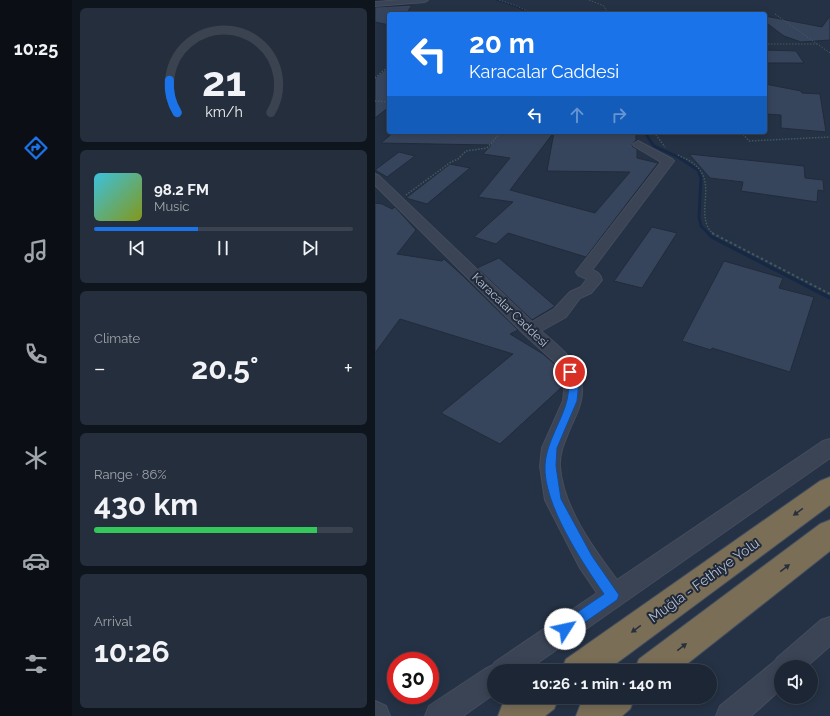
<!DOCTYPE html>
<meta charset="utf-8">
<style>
:root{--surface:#1c2634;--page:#252e3c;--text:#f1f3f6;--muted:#a0a5ac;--line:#3a434f;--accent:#1a73e8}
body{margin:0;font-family:Raleway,sans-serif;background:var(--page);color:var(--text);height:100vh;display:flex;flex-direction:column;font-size:15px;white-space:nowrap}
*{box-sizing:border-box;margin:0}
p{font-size:13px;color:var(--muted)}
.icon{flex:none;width:22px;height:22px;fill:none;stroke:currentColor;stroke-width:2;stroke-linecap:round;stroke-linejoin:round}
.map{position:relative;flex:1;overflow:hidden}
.side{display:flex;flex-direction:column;gap:8px;padding:8px;background:#0f151d;width:303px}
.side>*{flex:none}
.banner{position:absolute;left:12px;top:12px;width:380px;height:122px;border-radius:4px;box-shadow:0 2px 10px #0003,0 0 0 1px var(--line);background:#1a73e8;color:#fff;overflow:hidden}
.tools{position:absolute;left:399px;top:660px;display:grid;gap:8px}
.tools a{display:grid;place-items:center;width:44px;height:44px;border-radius:50%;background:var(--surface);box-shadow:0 2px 10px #0003,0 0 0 1px var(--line);font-size:20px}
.speed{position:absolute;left:12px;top:652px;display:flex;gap:8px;font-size:20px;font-weight:700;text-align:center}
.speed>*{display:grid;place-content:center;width:52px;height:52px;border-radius:50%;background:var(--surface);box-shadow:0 2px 10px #0003,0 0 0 1px var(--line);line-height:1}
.speed .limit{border:6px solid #d22;background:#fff;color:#111}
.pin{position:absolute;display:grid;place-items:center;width:34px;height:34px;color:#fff;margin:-17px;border:2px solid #fff;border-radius:50%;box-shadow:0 1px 4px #0007}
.me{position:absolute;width:44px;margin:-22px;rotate:55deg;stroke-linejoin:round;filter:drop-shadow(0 0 3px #0008)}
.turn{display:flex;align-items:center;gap:14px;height:84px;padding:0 16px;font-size:18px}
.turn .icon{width:52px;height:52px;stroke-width:2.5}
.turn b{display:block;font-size:28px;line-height:34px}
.lanes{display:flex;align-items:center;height:38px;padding:0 16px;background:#0003;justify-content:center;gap:20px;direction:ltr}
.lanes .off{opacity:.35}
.big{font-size:30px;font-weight:700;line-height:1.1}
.side .tile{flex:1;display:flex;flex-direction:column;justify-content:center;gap:6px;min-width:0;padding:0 14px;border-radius:6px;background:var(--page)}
.side .dial{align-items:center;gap:0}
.dial svg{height:104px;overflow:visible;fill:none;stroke:var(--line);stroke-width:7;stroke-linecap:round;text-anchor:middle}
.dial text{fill:var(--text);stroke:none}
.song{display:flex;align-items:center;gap:12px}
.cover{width:48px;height:48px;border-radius:6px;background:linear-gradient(135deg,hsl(190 70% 55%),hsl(70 70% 35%))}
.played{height:4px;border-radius:2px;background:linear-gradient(90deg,var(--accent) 40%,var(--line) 40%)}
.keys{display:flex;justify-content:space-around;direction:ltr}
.heat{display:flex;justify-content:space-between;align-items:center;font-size:22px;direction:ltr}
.charge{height:6px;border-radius:3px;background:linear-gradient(90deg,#34c759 86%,var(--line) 0)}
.trip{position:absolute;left:112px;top:664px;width:230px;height:40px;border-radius:20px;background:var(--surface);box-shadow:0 2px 10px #0003,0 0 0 1px var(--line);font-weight:700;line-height:40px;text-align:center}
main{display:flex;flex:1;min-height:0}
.tab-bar{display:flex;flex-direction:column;width:72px;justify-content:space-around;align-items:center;background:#0b0f15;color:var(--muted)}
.tab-bar .icon{width:28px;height:28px}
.tab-bar .selected{color:var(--accent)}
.tab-bar b{font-size:18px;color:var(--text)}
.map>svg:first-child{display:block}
</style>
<main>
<nav class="tab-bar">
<b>10:25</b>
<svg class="icon selected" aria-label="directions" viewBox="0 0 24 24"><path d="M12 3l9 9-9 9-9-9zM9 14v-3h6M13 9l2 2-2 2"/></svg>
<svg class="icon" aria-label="music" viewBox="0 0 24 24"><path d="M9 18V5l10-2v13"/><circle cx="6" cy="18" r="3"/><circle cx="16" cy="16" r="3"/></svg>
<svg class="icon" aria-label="phone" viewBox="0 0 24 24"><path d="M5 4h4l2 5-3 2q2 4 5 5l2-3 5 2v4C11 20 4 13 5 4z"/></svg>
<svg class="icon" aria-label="climate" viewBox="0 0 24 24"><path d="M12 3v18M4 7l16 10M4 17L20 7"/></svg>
<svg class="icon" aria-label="car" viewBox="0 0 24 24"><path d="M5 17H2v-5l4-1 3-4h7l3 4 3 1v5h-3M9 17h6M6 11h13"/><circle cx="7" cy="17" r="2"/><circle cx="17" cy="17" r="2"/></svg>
<svg class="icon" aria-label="filters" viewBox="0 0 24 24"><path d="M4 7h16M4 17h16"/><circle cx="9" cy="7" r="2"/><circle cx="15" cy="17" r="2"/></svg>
</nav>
<section class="side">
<div class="tile dial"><svg viewBox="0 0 100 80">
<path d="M14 69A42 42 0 1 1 86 69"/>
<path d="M14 69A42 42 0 0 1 8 44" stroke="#1a73e8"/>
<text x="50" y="56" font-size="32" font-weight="700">21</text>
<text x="50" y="72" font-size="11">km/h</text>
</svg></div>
<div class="tile">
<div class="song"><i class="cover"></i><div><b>98.2 FM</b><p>Music</p></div></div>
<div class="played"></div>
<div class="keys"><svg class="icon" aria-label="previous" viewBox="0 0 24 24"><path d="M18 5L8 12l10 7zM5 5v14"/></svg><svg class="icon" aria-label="pause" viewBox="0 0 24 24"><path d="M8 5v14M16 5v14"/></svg><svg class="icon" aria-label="next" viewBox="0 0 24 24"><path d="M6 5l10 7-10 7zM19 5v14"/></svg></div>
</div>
<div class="tile"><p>Climate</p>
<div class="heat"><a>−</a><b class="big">20.5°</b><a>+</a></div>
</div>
<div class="tile"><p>Range · 86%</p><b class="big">430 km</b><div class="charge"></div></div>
<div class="tile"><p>Arrival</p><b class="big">10:26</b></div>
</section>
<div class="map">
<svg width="455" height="716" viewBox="0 0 455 716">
<rect width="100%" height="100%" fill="#253245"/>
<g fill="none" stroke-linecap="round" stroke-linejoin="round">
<path stroke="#172845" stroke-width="1.5" d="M122,0L143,7L156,14
M0,1L9,0"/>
<path stroke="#172845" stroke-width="2" d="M269,132L273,137"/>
<path stroke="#172845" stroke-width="3" d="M272,136L279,146L303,157L323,170L326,178L324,217L326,226L334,234"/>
<path stroke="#172845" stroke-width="3.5" d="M333,233L337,237L455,298"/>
</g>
<path fill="#37455c" stroke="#212b3c" d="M37,5L31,14H14V25L0,22V7Z
M390,16L447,27L455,16V40L426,42L409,36L390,22Z
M390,50L421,51L429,63H390Z
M14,67V107L0,118V78Z
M390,84L426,91L427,93L445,94L451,132L406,128V115L390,114Z
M19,132H179L135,190L220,213L255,172L172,171L179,132H261V140L257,144L258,147L262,149V158L283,163L211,257L133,233L121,244L99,237L138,202L103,197L135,158L108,154L116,145L6,143Z
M24,152L40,156L12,177L0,170Z
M314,154L429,166L430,178L448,180L449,191L443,190L442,202L366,191L368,182L335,178Z
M75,164L95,168L52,204L31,198Z
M0,203L7,204L17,209L20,207L41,230L22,254L67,261L69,259L87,275L143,330L135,334L168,354L182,366L188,382V386L125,444L66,413L138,354L25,319L0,353Z
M277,227L302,233L267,288L239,281Z
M124,258L180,306L157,320L102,268Z
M349,261L408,278L404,288L439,297L415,372L337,348L336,350L307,341Z"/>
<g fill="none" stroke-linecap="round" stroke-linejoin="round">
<g stroke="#444d5e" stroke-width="2">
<path id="minor" d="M26,0H53L50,2L0,6V2Z
M263,141L297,159L299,161L217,270C223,272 225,274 227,280L216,293L205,298L191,317L166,331C188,350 213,367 206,400C204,411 198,421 194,431C189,443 184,454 185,467C188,507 218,548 242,580L448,441L455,439V458L151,671H119V694L88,716H50L54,706L110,669L118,665L120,662L222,593L205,568L170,500L165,466L167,448L188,401L190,382L183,365L149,334L0,185V174L4,176L157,322L179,309L195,292L206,287L212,279L203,275L201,272L286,162L259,146L258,144Z
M455,617V646L431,667H406V689L376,716H341L345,706L400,661L402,658L446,620Z
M0,701L11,706L15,716H0Z"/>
</g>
<g stroke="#454f5f" stroke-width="2">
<path id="highway" d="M455,477V505L231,671H186L191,659L445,481Z
M455,520V551L303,671H259L264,659L445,524Z
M137,697H184L179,709L170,716H123L128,703Z
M215,697H260L255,709L247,716H201L206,703Z"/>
</g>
<path stroke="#415a5e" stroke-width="1" stroke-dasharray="1.5 1.5" stroke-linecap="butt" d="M124,0L142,6L158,14
M214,0L229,6L233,14
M400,14L455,53
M393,44H442"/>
<path stroke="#415a5e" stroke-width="1.5" stroke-dasharray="1.5 1.5" stroke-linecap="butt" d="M0,78L14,66
M0,101L14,102
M279,132L290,147
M366,132L374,141L455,137
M303,155C308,158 315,160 319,164C344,184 318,214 338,234
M31,195L76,162L83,159L91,151L112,148L126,132"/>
<path stroke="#415a5e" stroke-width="2" stroke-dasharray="2.5 2.5" stroke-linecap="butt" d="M337,233L455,294"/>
<use href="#minor" fill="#3a4455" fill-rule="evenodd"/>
<use href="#highway" fill="#7b6e57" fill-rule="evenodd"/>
</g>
<defs><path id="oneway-solid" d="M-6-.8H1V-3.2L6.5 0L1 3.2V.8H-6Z"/></defs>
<g fill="#28303d">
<use href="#oneway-solid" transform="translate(423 512) rotate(144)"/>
<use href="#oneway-solid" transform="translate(410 568) rotate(-38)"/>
<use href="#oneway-solid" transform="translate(261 629) rotate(144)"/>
<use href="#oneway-solid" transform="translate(307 647) rotate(-38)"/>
</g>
<path fill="#1a73e8" stroke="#114b97" d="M195,369L198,370L204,382L202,401L182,448L181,466L186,499L217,556L244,595L242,600L190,636L185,634L183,629L185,624L229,594C207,562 168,504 170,465C172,432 204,402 190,372Z"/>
<g text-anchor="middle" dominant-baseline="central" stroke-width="4" stroke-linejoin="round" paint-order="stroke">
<g font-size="12" fill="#b8bfce" stroke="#1f293a">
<text transform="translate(135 310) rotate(44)">Karacalar Caddesi</text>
</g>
<g font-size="14" fill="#b8bfce" stroke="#1f293a">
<text transform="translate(329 580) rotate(-36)">Muğla - Fethiye Yolu</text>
</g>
</g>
</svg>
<div class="tools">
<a><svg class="icon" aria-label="sound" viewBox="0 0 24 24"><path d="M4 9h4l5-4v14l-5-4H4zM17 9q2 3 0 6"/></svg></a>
</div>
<div class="speed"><div class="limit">30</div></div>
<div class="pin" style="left:195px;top:372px;background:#d93025"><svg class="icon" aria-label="arrive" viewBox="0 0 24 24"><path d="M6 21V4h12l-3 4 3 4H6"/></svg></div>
<svg class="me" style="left:190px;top:629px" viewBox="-20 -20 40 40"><circle r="19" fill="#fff"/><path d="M0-13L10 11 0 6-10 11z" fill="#1a73e8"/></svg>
<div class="trip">10:26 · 1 min · 140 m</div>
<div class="banner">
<div class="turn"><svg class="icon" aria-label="left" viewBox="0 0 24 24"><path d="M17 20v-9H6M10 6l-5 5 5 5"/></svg><div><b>20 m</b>Karacalar Caddesi</div></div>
<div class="lanes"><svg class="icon" aria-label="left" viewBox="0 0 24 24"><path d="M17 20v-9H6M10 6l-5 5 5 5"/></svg><svg class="icon off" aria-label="ahead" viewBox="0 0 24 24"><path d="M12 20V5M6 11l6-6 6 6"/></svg><svg class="icon off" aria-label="right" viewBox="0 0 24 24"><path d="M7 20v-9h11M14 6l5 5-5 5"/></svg></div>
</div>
</div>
</main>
